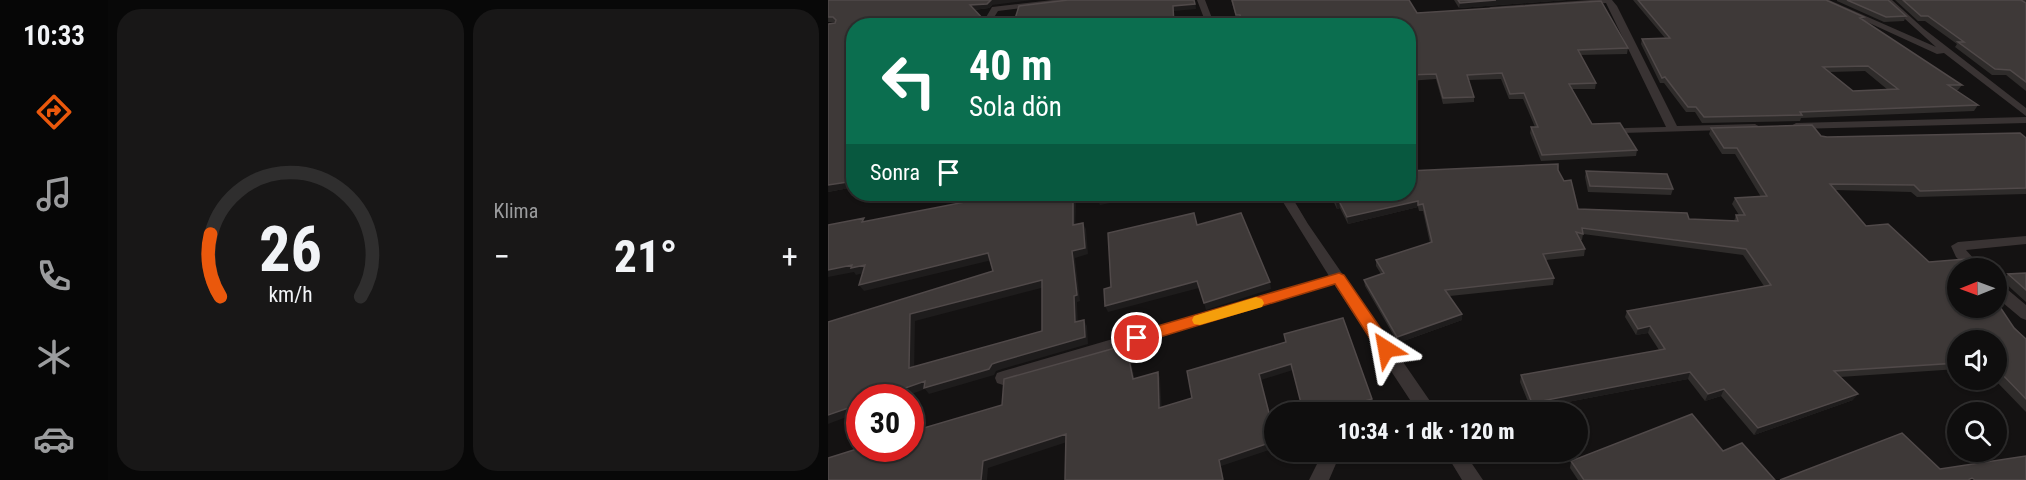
<!DOCTYPE html>
<html lang="tr">
<meta charset="utf-8">
<style>
:root{--surface:#0f0e0e;--page:#181717;--text:#f1f3f6;--muted:#9b9c9e;--line:#2f2e2e;--accent:#ea580c}
body{margin:0;font-family:"Roboto Condensed",sans-serif;background:var(--page);color:var(--text);height:100vh;display:flex;flex-direction:column;font-size:22px;white-space:nowrap}
*{box-sizing:border-box;margin:0}
p{font-size:20px;color:var(--muted)}
.icon{flex:none;width:33px;height:33px;fill:none;stroke:currentColor;stroke-width:2;stroke-linecap:round;stroke-linejoin:round}
.map{position:relative;flex:1;overflow:hidden}
.side{display:flex;flex-direction:column;gap:9px;padding:9px;background:#080808;width:720px}
.side>*{flex:none}
.guide{position:absolute;left:18px;top:18px;width:570px;height:183px;border-radius:24px;box-shadow:0 2px 4px #0004,0 0 0 2px var(--line);background:#0b6e4f;color:#fff;overflow:hidden}
.needle{width:39px;rotate:269deg}
.buttons{position:absolute;left:1119px;top:258px;display:grid;gap:12px}
.buttons a{display:grid;place-items:center;width:60px;height:60px;border-radius:50%;background:var(--surface);box-shadow:0 2px 4px #0004,0 0 0 2px var(--line);font-size:30px}
.speed{position:absolute;left:18px;top:384px;display:flex;gap:12px;font-size:30px;font-weight:700;text-align:center}
.speed>*{display:grid;place-content:center;width:78px;height:78px;border-radius:50%;background:var(--surface);box-shadow:0 2px 4px #0004,0 0 0 2px var(--line);line-height:1}
.speed .limit{border:9px solid #d22;background:#fff;color:#111}
.pin{position:absolute;display:grid;place-items:center;width:51px;height:51px;color:#fff;margin:-26px;border:3px solid #fff;border-radius:50%;box-shadow:0 2px 6px #0007}
.me{position:absolute;width:66px;margin:-33px;rotate:326deg;stroke-linejoin:round;filter:drop-shadow(0 0 4px #0008)}
.turn{display:flex;align-items:center;gap:21px;height:126px;padding:0 24px;font-size:27px}
.turn .icon{width:78px;height:78px;stroke-width:2.5}
.turn b{display:block;font-size:42px;line-height:51px}
.then{display:flex;align-items:center;height:57px;padding:0 24px;background:#0003;gap:12px;font-size:22px}
.big{font-size:45px;font-weight:800;line-height:1.1}
.side .widget{flex:1;display:flex;flex-direction:column;justify-content:center;gap:9px;min-width:0;padding:0 21px;border-radius:24px;background:var(--page)}
.side .dial{align-items:center;gap:0}
.dial svg{height:156px;overflow:visible;fill:none;stroke:var(--line);stroke-width:7;stroke-linecap:round;text-anchor:middle}
.dial text{fill:var(--text);stroke:none}
.heat{display:flex;justify-content:space-between;align-items:center;font-size:33px;direction:ltr}
.side .tiles{flex:1;display:grid;gap:9px;grid-template-columns:repeat(2,1fr)}
.trip{position:absolute;left:436px;top:402px;width:324px;height:60px;border-radius:30px;background:var(--surface);box-shadow:0 2px 4px #0004,0 0 0 2px var(--line);font-weight:800;line-height:60px;text-align:center}
main{display:flex;flex:1;min-height:0}
.menu{display:flex;flex-direction:column;width:108px;justify-content:space-around;align-items:center;background:#060606;color:var(--muted)}
.menu .icon{width:42px;height:42px}
.menu .on{color:var(--accent)}
.menu b{font-size:27px;color:var(--text)}
.map>svg:first-child{display:block}
</style>
<main>
<nav class="menu">
<b>10:33</b>
<svg class="icon on" aria-label="directions" viewBox="0 0 24 24"><path d="M12 3l9 9-9 9-9-9zM9 14v-3h6M13 9l2 2-2 2"/></svg>
<svg class="icon" aria-label="music" viewBox="0 0 24 24"><path d="M9 18V5l10-2v13"/><circle cx="6" cy="18" r="3"/><circle cx="16" cy="16" r="3"/></svg>
<svg class="icon" aria-label="phone" viewBox="0 0 24 24"><path d="M5 4h4l2 5-3 2q2 4 5 5l2-3 5 2v4C11 20 4 13 5 4z"/></svg>
<svg class="icon" aria-label="climate" viewBox="0 0 24 24"><path d="M12 3v18M4 7l16 10M4 17L20 7"/></svg>
<svg class="icon" aria-label="car" viewBox="0 0 24 24"><path d="M5 17H2v-5l4-1 3-4h7l3 4 3 1v5h-3M9 17h6M6 11h13"/><circle cx="7" cy="17" r="2"/><circle cx="17" cy="17" r="2"/></svg>
</nav>
<section class="side">
<div class="tiles">
<div class="widget dial"><svg viewBox="0 0 100 80">
<path d="M14 69A42 42 0 1 1 86 69"/>
<path d="M14 69A42 42 0 0 1 9 37" stroke="#ea580c"/>
<text x="50" y="56" font-size="32" font-weight="700">26</text>
<text x="50" y="72" font-size="11">km/h</text>
</svg></div>
<div class="widget"><p>Klima</p>
<div class="heat"><a>−</a><b class="big">21°</b><a>+</a></div>
</div>
</div>
</section>
<div class="map">
<svg width="1198" height="480" viewBox="0 0 1198 480">
<rect width="100%" height="100%" fill="#141212"/>
<g fill="none" stroke-linecap="round" stroke-linejoin="round">
<path fill="#393333" fill-rule="evenodd" d="M225,0H249L245,2L170,11L165,19L172,26H163L157,19L164,7Z
M369,0H377L387,26H379Z
M762,0H784L789,6L849,126L927,124L932,127L931,129L794,133V129L798,128L838,127L778,3L663,11L659,9L663,7Z
M991,0H1001L1108,47L1056,0H1064L1096,29L1198,108V116L1116,53L1109,54Z
M1198,117V123L968,129L963,126L968,123Z
M450,194H462L480,224L602,401L605,406L602,411L569,412L572,407L584,403L506,284L175,385L169,383L167,378L169,373L175,371L501,276Z
M1198,236V244L1138,250L1154,268H1139L1128,257L1123,246L1130,242Z
M1168,283L1173,284L1198,305V320L1193,318L1168,297Z
M495,452H513L501,480H481Z
M617,452H636L655,480H634Z"/>
</g>
<path fill="#2f2c2b" fill-rule="evenodd" d="M0,0L164,5L161,8L26,26V187L0,192L7,22H0Z
M403,0L589,13L800,48L799,54L752,55L768,83L767,89H744L764,124L809,150L808,156L713,161L702,133L703,127H707L695,99H681L673,79L641,80L646,97V102L615,104L608,79L580,81V26L409,20Z
M626,0H739L631,8Z
M805,0H998L1036,17L1035,20L1134,85L1130,90H1127L1150,105L1146,111L973,118L972,121L874,123L867,112H858L836,83H832L813,44L814,39L837,38ZM1037,71L1060,90L1025,91L1002,72Z
M1009,0H1060L1078,16L1076,21L1056,22L1009,1Z
M1067,0H1198V91L1178,75H1164L1127,47L1129,44L1097,21H1090Z
M883,128L993,136L999,137L1198,138V194L1089,197L1083,192L1007,190L1038,226L1101,262L1130,268L1198,339V412L1167,380H1168V340H1130V369L1012,377L1025,400L926,435L893,396L877,401L860,379L703,409L692,382L693,375L831,350L820,333L808,335L797,317L799,311L936,286L915,255L755,234L754,240H752L757,249L756,256L718,260L726,278L725,285L622,296L634,320L570,343L537,286L536,280L553,274L548,266V260L602,243L595,211H591L590,207L520,224L512,208L509,209L502,194H580L730,170L750,209L861,219L906,221L908,215H911L904,204L907,198L933,197L907,154H894L881,134Z
M758,171L845,189L843,195L760,192L757,177Z
M1198,273V302L1175,281L1180,274Z
M895,451L947,480H750L742,468L743,461Z"/>
<path fill="#1e1c1c" d="M162,0H205L164,5L161,8L144,10L142,5Z
M367,0L368,9L346,11L347,26H346L345,6Z
M668,0H739L631,8L632,3Z
M408,15H412L413,20H409Z
M26,181V187L0,192V185Z
M245,194H271L272,195L248,200L247,232L245,225Z
M295,194H328L272,205L269,198Z
M511,201L512,208L509,209L508,202Z
M590,201V207L520,224L519,217Z
M255,223L258,229L260,254L247,258L252,301L249,302L250,329L247,322L244,251Z
M160,253L164,260L36,291L31,285Z
M24,265H37L42,271L28,275L26,272L0,277V270Z
M214,280L217,287L87,321L86,375L81,368L82,314Z
M369,281L371,288L280,312L277,306Z
M442,282L443,289L378,310L376,303Z
M634,314V320L570,343L569,337Z
M256,320L259,326L260,344L174,369L168,371L166,375L101,394L97,389L73,398H49L97,381L164,364Z
M822,326L820,333L808,335L810,329Z
M298,345L301,351L308,386L305,379Z
M463,364L465,370L433,380L431,374Z
M330,372L332,378L334,415L331,408Z
M862,372L860,379L703,409L704,403Z
M896,389L893,396L877,401L880,394Z
M1030,394L1025,400L926,435L930,428Z
M544,399V405L521,412H498Z
M32,404V412L0,424V415Z
M238,434L242,441L160,468L159,480H153L155,461Z
M447,441V448L393,466L396,480H395L391,460Z"/>
<path fill="#3e3938" stroke="#504949" stroke-width="1.5" fill-rule="evenodd" d="M0,0H163L159,4L142,5L159,23L166,26H26V181L0,185V24L7,23L8,20L5,17H0Z
M240,0H366L367,4L345,6L346,26H184L185,25L191,6Z
M404,0H581L589,13L773,1L800,48L750,50L768,83L741,84L764,124L792,123L809,150L714,155L703,127H710L696,93L682,94L674,73L639,75L646,97L615,98L608,74L580,75V26H414L412,15H408Z
M630,0H668L632,3Z
M810,0H998L1036,17L1032,18L1134,85H1120L1150,105L972,112L974,115L876,117L868,107H860L837,77L834,78L814,39L842,38ZM1040,66L1070,89L1025,91L995,67Z
M1019,0H1060L1078,16L1058,17Z
M1075,0H1193L1198,3V82L1182,70L1167,69L1130,42H1136L1100,16H1093Z
M984,125L993,136L999,137L1192,133L1198,138V188L1092,191L1086,185L1002,184L1038,226L1060,224L1101,262L1138,259L1147,264L1153,268H1130V308H1168V301L1186,328L1198,339V399L1168,368V340H1130V363L1006,371L1030,394L930,428L896,389L880,394L862,372L704,403L693,375L837,349L822,326L810,329L799,311L943,285L918,249L754,228L755,234L748,232L757,249L715,254L726,278L617,290L634,314L569,337L536,280L556,273L548,260L604,242L595,204L590,205V201L519,217L511,201L508,202L504,194H580V171L730,164V170L736,181L743,180L750,209L859,213L861,219L910,221L908,215H917L907,198L939,196L909,148H896L883,128Z
M758,171L839,174L845,189L762,186Z
M178,194H247H245V225L255,223L257,248L244,251L249,295L246,296L247,322L256,320L257,337L170,362L164,364L161,369L96,388L97,381L49,398H32V404L0,415V322L165,271L160,253L31,285L37,265L23,268L24,265L0,270V225L36,218L34,222ZM214,280V331L81,368L82,314Z
M269,194H295L269,198Z
M366,213L369,225L413,213L442,282L376,303L369,281L277,306L276,289L283,287L280,233Z
M1198,273V290L1180,274Z
M515,318L544,399L498,412H447V441L391,460L395,480H237L238,434L155,461L153,480H0V458L32,448H82V432L174,405L176,379L298,345L305,379L330,372L331,408L364,398L359,371L458,342L456,334ZM463,364L473,403L441,413L431,374Z
M864,414L895,451L914,443L947,480H756L743,461Z
M1074,433L1112,469L1198,456V480H1147L1144,478L1140,480H952Z"/>
<path fill="#ea580c" stroke="#983908" stroke-width="1.5" d="M511,273L516,275L564,345L566,349L564,354L558,356L552,354L507,284L309,344L304,343L301,338L304,334L309,332Z"/>
<path fill="#f59e0b" d="M428,297L434,299L436,303L434,307L372,325L366,324L364,320L366,316Z"/>
</svg>
<div class="buttons">
<a><svg class="needle" viewBox="-14 -14 28 28"><path d="M0-13l5 13h-10z" fill="#e53935"/><path d="M0 13l5-13h-10z" fill="#9b9c9e"/></svg></a>
<a><svg class="icon" aria-label="sound" viewBox="0 0 24 24"><path d="M4 9h4l5-4v14l-5-4H4zM17 9q2 3 0 6"/></svg></a>
<a><svg class="icon" aria-label="search" viewBox="0 0 24 24"><circle cx="10" cy="10" r="6"/><path d="M15 15l6 6"/></svg></a>
</div>
<div class="speed"><div class="limit">30</div></div>
<div class="pin" style="left:309px;top:338px;background:#d93025"><svg class="icon" aria-label="arrive" viewBox="0 0 24 24"><path d="M6 21V4h12l-3 4 3 4H6"/></svg></div>
<svg class="me" style="left:558px;top:349px" viewBox="-20 -20 40 40"><path d="M0-17L14 15 0 8-14 15z" fill="#ea580c" stroke="#fff" stroke-width="4"/></svg>
<div class="trip">10:34 · 1 dk · 120 m</div>
<div class="guide">
<div class="turn"><svg class="icon" aria-label="left" viewBox="0 0 24 24"><path d="M17 20v-9H6M10 6l-5 5 5 5"/></svg><div><b>40 m</b>Sola dön</div></div>
<div class="then">Sonra<svg class="icon" aria-label="arrive" viewBox="0 0 24 24"><path d="M6 21V4h12l-3 4 3 4H6"/></svg></div>
</div>
</div>
</main>
